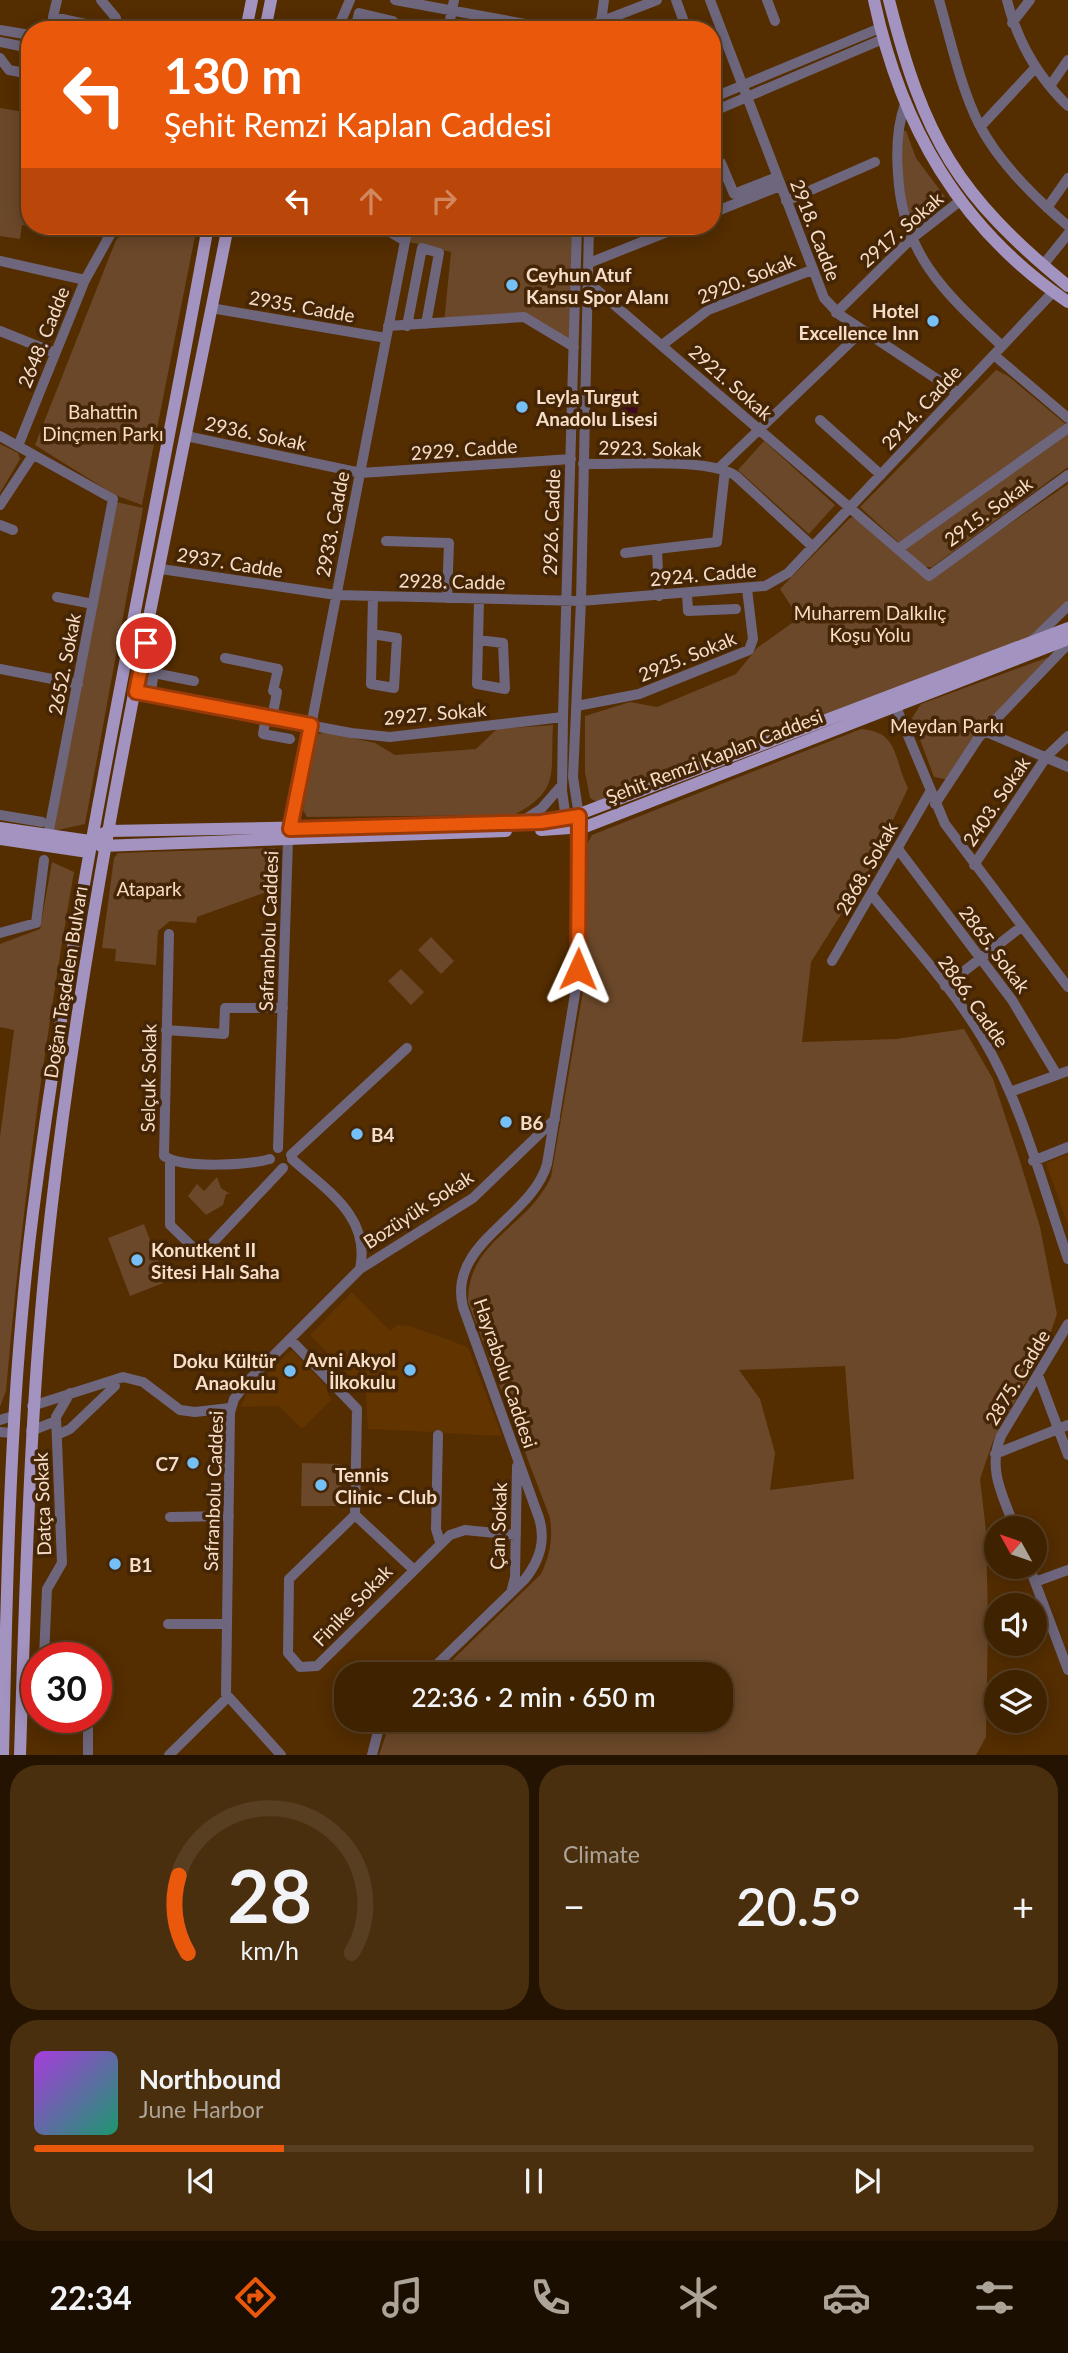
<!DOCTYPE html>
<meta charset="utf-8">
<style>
:root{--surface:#3f2200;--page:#4a2f0f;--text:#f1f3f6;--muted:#ada499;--line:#583f22;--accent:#ea580c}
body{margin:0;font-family:Lato,sans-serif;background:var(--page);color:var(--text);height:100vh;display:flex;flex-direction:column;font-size:26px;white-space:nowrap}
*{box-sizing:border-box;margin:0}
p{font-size:23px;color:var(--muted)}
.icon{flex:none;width:38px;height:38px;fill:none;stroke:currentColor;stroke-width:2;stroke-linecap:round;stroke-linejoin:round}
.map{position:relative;height:1755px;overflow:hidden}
.panel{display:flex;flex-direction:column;gap:10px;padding:10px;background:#231300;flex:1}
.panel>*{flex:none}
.guide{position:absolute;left:21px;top:21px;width:700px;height:214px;border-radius:28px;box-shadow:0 4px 18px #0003,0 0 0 2px var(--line);background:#ea580c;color:#fff;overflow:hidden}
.needle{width:46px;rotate:310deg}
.controls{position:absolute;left:984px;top:1516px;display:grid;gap:14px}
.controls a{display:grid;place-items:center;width:63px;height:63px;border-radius:50%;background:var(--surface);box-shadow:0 4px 18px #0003,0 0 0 2px var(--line);font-size:35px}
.speed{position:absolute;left:21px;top:1642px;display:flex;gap:14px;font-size:35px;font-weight:700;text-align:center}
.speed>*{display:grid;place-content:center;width:91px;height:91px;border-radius:50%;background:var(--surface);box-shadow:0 4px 18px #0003,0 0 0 2px var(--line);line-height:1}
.speed .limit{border:10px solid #d22;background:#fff;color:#111}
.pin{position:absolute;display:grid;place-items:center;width:60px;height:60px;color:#fff;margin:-30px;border:4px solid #fff;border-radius:50%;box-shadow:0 2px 7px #0007}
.me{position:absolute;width:77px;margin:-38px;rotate:1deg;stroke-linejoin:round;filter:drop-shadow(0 0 5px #0008)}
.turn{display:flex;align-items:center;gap:24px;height:147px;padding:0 28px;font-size:32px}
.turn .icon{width:91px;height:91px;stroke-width:2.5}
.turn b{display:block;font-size:49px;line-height:60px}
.lanes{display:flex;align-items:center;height:66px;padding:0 28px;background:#0003;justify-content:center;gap:35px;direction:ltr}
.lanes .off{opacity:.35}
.big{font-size:52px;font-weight:600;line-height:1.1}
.panel .tile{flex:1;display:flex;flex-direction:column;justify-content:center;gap:10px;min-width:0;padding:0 24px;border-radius:28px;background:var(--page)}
.panel .dial{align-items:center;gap:0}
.dial svg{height:182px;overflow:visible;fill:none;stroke:var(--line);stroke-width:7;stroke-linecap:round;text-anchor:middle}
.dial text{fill:var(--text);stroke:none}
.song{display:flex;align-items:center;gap:21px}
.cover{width:84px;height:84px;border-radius:10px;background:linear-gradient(135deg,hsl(280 70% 55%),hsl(160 70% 35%))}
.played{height:7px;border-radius:4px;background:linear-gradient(90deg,var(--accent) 25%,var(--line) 25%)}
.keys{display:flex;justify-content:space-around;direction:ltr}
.heat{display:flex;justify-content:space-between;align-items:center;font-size:38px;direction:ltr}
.panel .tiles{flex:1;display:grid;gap:10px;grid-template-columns:1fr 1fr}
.tile:last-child{grid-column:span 2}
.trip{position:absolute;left:334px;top:1662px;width:399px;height:70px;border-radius:28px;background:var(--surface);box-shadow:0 4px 18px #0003,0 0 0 2px var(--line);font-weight:600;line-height:70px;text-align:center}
.tab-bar{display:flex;height:112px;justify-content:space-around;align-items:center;background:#190e00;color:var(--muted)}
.tab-bar .icon{width:49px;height:49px}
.tab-bar .current{color:var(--accent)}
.tab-bar b{font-size:32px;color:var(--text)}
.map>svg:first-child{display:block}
</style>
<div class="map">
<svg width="1068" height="1755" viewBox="0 0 1068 1755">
<rect width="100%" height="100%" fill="#542d00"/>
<path fill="#623400" d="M1068,1154V1225L1046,1163Z
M352,1292L390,1331L397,1325L410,1326L468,1347L502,1436L441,1433L437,1429L433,1432L368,1429L366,1393L310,1335Z
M293,1351L330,1390L327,1394L332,1399L302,1429L279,1406L240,1407L248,1392L289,1352Z"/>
<path fill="#6b4829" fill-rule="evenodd" d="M0,108L30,113V226H48L47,229L22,225L20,239L0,236Z
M901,131H906L916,158L948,201L911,232L901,168Z
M133,226H197L142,505L115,495L35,445L116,240Z
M380,226H577L574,347L529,319L444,323L451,252L405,241Z
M996,370L1008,376L1068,426V467L932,567H925L860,507Z
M764,441L835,505L809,534L738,470Z
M0,444L18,453L20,459L0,493Z
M1068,484V602L1032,636L597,802L590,798L585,772V716L630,702L657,707L736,674L757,648L799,618L780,589L850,518L856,517L928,580Z
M116,502L143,508L85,824L53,831Z
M1057,654L949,780L934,777L912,718L921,704Z
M553,725C550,773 561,790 514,815L307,817L303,810L317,735L324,732L375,743L395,755L476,749L497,729Z
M861,729C900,732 893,759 908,788L871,867L811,962L802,1042L896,1039L964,1029L993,1079L1020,1161L1040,1227L1057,1314L1047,1343L993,1441L980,1479L986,1531L988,1621L986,1737L976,1755H379L391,1720H721V1675H437L541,1574C550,1556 553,1539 550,1518L468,1302C468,1239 526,1230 551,1177L584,985L587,844L592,835ZM845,1366L854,1479L770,1490L775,1453L760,1399L739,1370Z
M275,848V889L197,917L196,923L170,921L158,931L156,965L115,961L116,949L102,948L114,858L118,853Z
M52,862L74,872C44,1044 21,1217 6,1391L0,1407V1137L14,1030L0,1027V944L40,929Z
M431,937L454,961L441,974L418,950Z
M401,969L424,992L411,1005L388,981Z
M217,1177L221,1188L230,1194H226L223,1205L206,1215L188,1196L197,1184L204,1191Z
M144,1224L166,1282L130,1296L108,1238Z
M302,1463L342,1464L341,1506H301Z"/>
<path fill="#3e0a1f" d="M614,389L640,392L637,414L612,411Z"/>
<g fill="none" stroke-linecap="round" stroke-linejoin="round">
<path stroke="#6e667c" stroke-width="10" d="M57,0L53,17L113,30
M101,0L116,18L114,30
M395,0L558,30
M676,0L687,30
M710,0L824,298L840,315L958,393
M767,0L775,21
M939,0C951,41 960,86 979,124C999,163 1035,198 1068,226
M1007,0C1017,40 1038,77 1068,106
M601,22L604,0
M1012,23L1030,0
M0,30L30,35
M337,30L350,0
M355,30L359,13L393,21
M448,30L454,0
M566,30L595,24L657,0
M0,42L30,48
M0,58L9,70L30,74
M1050,86L1068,60
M712,98L880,28
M905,104C897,127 896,149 898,173C902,255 946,294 1002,346
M712,112L883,39
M981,126L1036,67
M712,167L721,163L734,194L777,177
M786,201L875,162
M1047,208L1068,178
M712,213L780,186
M380,226L405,241
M0,261L85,280
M589,263L682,226
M1043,265L1068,234
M589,283L929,576L1068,475
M211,308L386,338
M836,313L911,239L960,201
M388,326L524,317L574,347
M407,326L422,248L439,253L426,324
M0,331L55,353
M662,345L708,310L812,270
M994,355L1068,418
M820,420L881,475
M0,436L113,499L48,835
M186,436L361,473L571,459
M18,446L85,280L115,226
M583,464C618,465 710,457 736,476L813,547
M719,468L862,331
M0,505L33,455
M0,525L13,530
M386,541L449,543L447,598
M898,549L1068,428
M625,553L657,549
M161,569L336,595L581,601L765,586L788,573L1054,291
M687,594L688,611L736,609
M659,596L657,549L717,542L725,470
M57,597L93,604
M372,634L397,638L394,688L371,684L373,596
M478,640L503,643L505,689L477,684L479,599
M1033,640L1068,606
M225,658L278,669L273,691L277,692L272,718
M0,669L78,684
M136,692L351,733L390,737L563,717
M150,695L154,673L194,681
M577,706L639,694L749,650L753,639L747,589
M896,707L945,824L1068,987
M266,717L263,734L290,739
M984,731L1068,767
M935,804L979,737L1068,644
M0,815L42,822
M579,816L573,777L581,601L589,226
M566,819L562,791L563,717L577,226
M521,822L541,809L562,785
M291,829L408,226
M898,849L1012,1000L1057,1075
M974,865L1047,756L1068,736
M871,894C909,941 952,987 983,1039C1022,1104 1043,1187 1068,1259
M0,933L36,923L44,860
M169,934L164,1156C183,1169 248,1165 270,1159
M832,961L930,792
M945,986L1021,927
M166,1030L224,1034L225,1008H283
M1010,1092L1068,1071
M278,1148L288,840
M291,1155L407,1048
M170,1160V1225L201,1255L283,1168
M1033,1161L1068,1147
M360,1269L473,1198L555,1119
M290,1339L357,1409L355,1515L413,1569
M1038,1375L1068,1455
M32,1406L123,1377L143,1382L180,1410L195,1412L230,1408
M0,1420L13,1416
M31,1431L56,1421
M0,1432L11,1433
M57,1435L70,1429L115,1386
M438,1435L436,1529L440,1542
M995,1454L1068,1425
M355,1515L289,1579L288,1653L300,1667L317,1666L450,1535L465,1530L516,1535
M170,1517L229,1516
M1015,1528C1003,1496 987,1469 1001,1436L1068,1324
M1029,1566L1068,1670
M1035,1582L1068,1570
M512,1589L515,1577L517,1466
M168,1624H227
M44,1657L47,1589L62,1563L56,1417L70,1393
M426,1675L525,1579C540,1560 546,1541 539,1518L463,1307C447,1243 532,1218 547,1164L577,982L581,828
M88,1755V1717
M169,1755L227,1698
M281,1755L226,1694L230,1413L234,1399L247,1382L360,1269C371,1216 326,1190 292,1159
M372,1755L381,1720"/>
<path stroke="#a393c0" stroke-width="12" d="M874,0C901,126 959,228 1068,302
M889,0C924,139 957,195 1068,286
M246,30L252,0
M265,30L271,0
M0,828L90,841L108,831L531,823L569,818L1068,628
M541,830L585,827L1068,639
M0,839L88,852
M101,846L506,831
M3,1755C7,1573 10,1392 33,1212C76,880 149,555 208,226
M20,1755C26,1573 30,1392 51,1212C89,880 163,553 228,226"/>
</g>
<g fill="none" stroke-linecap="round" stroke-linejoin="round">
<g stroke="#983908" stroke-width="18">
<path id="route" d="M146,643L136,692L311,725L290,829L541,822L579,816L578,969"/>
</g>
<use href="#route" stroke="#ea580c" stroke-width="12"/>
</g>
<g fill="#75c0f6" stroke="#442506" stroke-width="2.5">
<circle cx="512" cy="285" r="7"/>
<circle cx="933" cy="321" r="7"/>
<circle cx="522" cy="407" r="7"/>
<circle cx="506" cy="1122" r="7"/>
<circle cx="357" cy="1134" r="7"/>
<circle cx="137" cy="1260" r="7"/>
<circle cx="410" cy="1370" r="7"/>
<circle cx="290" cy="1371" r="7"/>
<circle cx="193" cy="1463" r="7"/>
<circle cx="321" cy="1485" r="7"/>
<circle cx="115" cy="1564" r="7"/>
</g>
<g text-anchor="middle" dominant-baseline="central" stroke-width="7" stroke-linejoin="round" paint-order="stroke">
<g font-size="19" fill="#f7dec9" stroke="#442506">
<text transform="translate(901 229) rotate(-41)">2917. Sokak</text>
<text transform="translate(816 230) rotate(69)">2918. Cadde</text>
<text transform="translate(746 278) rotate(-22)">2920. Sokak</text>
<text transform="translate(302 306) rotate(10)">2935. Cadde</text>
<text transform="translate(43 337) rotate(-68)">2648. Cadde</text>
<text transform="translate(731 382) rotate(41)">2921. Sokak</text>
<text transform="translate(921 407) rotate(-47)">2914. Cadde</text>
<text transform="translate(256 433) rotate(12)">2936. Sokak</text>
<text transform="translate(650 448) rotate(1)">2923. Sokak</text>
<text transform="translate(464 449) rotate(-4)">2929. Cadde</text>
<text transform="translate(988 511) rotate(-36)">2915. Sokak</text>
<text transform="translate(551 522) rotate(-88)">2926. Cadde</text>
<text transform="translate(332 524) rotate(-79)">2933. Cadde</text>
<text transform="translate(230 562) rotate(9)">2937. Cadde</text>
<text transform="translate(703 574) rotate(-5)">2924. Cadde</text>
<text transform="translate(452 581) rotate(1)">2928. Cadde</text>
<text transform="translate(687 656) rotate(-22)">2925. Sokak</text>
<text transform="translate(64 664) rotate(-79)">2652. Sokak</text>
<text transform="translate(435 713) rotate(-5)">2927. Sokak</text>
<text transform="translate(714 756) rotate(-21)">Şehit Remzi Kaplan Caddesi</text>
<text transform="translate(996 801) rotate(-56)">2403. Sokak</text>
<text transform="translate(866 868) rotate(-60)">2868. Sokak</text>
<text transform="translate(268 931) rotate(-88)">Safranbolu Caddesi</text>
<text transform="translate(995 949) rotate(53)">2865. Sokak</text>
<text transform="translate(65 982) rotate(-81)">Doğan Taşdelen Bulvarı</text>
<text transform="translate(974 1001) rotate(55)">2866. Cadde</text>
<text transform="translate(148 1078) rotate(-89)">Selçuk Sokak</text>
<text transform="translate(418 1209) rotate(-33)">Bozüyük Sokak</text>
<text transform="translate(506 1373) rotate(71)">Hayrabolu Caddesi</text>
<text transform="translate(1017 1377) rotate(-59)">2875. Cadde</text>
<text transform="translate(213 1491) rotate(-88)">Safranbolu Caddesi</text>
<text transform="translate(42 1504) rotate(-92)">Datça Sokak</text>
<text transform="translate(498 1526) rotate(-88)">Çan Sokak</text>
<text transform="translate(352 1605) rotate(-46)">Finike Sokak</text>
</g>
<g font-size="19" font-weight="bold" fill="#f7dec9" stroke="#442506" text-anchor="start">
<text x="526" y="274">Ceyhun Atuf<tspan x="526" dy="22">Kansu Spor Alanı</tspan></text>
<text x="919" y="310" text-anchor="end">Hotel<tspan x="919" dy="22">Excellence Inn</tspan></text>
<text x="536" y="396">Leyla Turgut<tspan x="536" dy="22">Anadolu Lisesi</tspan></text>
<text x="520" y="1122">B6</text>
<text x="371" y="1134">B4</text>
<text x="151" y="1249">Konutkent II<tspan x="151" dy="22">Sitesi Halı Saha</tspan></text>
<text x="396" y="1359" text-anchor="end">Avni Akyol<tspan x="396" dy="22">İlkokulu</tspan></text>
<text x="276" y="1360" text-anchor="end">Doku Kültür<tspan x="276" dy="22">Anaokulu</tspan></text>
<text x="179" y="1463" text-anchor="end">C7</text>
<text x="335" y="1474">Tennis<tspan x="335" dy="22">Clinic - Club</tspan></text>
<text x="129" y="1564">B1</text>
</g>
<g font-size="19" fill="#f8dcc4" stroke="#442506">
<text x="103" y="411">Bahattin<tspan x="103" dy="22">Dinçmen Parkı</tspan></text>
<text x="870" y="612">Muharrem Dalkılıç<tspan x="870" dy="22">Koşu Yolu</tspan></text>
<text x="947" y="725">Meydan Parkı</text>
<text x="149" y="888">Atapark</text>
</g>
</g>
</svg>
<div class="controls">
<a><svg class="needle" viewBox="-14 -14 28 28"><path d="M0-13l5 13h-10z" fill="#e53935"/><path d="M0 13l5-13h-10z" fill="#ada499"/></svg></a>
<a><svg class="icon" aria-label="sound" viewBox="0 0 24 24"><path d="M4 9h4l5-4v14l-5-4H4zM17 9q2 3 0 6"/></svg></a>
<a><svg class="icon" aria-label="layers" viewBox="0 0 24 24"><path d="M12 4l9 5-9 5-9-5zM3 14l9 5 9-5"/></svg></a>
</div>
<div class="speed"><div class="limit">30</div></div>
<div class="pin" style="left:146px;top:643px;background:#d93025"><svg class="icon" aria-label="arrive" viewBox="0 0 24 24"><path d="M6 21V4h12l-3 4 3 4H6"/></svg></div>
<svg class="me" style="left:578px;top:969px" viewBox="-20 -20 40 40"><path d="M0-17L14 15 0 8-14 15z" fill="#ea580c" stroke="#fff" stroke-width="4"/></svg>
<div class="trip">22:36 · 2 min · 650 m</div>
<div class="guide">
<div class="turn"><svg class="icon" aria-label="left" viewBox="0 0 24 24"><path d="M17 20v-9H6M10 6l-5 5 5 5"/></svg><div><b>130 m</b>Şehit Remzi Kaplan Caddesi</div></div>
<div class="lanes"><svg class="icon" aria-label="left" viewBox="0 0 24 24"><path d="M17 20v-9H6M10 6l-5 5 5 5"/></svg><svg class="icon off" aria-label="ahead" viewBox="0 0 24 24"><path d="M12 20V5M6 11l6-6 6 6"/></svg><svg class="icon off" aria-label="right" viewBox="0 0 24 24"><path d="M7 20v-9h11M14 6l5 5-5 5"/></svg></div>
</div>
</div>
<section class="panel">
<div class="tiles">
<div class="tile dial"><svg viewBox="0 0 100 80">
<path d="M14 69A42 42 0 1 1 86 69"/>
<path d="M14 69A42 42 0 0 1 10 35" stroke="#ea580c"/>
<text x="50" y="56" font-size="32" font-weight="700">28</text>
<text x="50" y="72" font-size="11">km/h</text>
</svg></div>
<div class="tile"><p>Climate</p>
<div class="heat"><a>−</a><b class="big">20.5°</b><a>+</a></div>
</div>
<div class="tile">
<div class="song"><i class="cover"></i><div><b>Northbound</b><p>June Harbor</p></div></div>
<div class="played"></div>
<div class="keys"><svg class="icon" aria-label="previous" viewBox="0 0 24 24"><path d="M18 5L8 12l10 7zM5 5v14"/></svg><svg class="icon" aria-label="pause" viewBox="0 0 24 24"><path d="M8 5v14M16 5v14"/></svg><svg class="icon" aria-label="next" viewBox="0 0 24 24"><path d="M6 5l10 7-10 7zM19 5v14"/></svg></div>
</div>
</div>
</section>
<nav class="tab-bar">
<b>22:34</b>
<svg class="icon current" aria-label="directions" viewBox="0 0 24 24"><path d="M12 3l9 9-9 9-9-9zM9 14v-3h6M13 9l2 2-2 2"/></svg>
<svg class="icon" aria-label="music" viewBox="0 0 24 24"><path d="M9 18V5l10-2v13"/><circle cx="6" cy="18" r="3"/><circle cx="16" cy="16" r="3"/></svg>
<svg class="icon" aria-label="phone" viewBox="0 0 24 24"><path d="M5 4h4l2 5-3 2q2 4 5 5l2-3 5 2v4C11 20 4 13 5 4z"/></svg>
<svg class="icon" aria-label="climate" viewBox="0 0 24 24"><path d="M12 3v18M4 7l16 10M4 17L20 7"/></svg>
<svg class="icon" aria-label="car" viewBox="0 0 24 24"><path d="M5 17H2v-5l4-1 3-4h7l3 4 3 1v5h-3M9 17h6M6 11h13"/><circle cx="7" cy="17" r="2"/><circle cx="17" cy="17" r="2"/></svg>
<svg class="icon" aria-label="filters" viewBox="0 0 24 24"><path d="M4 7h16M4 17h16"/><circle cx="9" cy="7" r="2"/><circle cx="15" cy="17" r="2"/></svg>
</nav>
